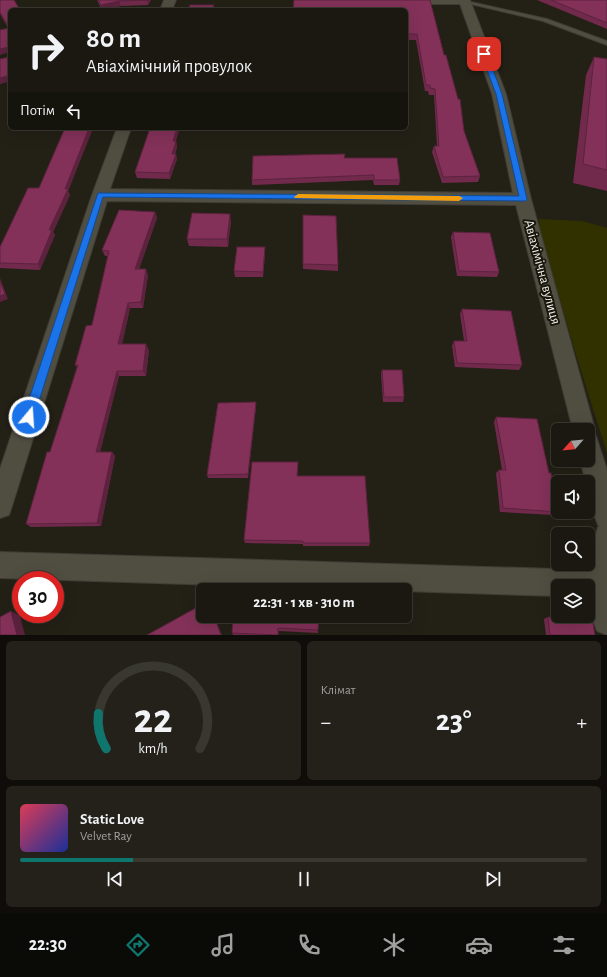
<!DOCTYPE html>
<html lang="uk">
<meta charset="utf-8">
<style>
:root{--surface:#1a1810;--page:#232119;--text:#f1f3f6;--muted:#9fa09f;--line:#383730;--accent:#0f766e}
body{margin:0;font-family:"Alegreya Sans",sans-serif;background:var(--page);color:var(--text);height:100vh;display:flex;flex-direction:column;font-size:15px;white-space:nowrap}
*{box-sizing:border-box;margin:0}
p{font-size:13px;color:var(--muted)}
.icon{flex:none;width:22px;height:22px;fill:none;stroke:currentColor;stroke-width:2;stroke-linecap:round;stroke-linejoin:round}
.map{position:relative;height:635px;overflow:hidden}
.sheet{display:flex;flex-direction:column;gap:6px;padding:6px;background:#0e0d09;flex:1}
.sheet>*{flex:none}
.top-card{position:absolute;left:8px;top:8px;width:400px;height:122px;border-radius:6px;box-shadow:0 4px 16px #0002,0 0 0 1px var(--line);background:#1a1810;color:var(--text);overflow:hidden}
.needle{width:26px;rotate:243deg}
.controls{position:absolute;left:551px;top:423px;display:grid;gap:8px}
.controls a{display:grid;place-items:center;width:44px;height:44px;border-radius:6px;background:var(--surface);box-shadow:0 4px 16px #0002,0 0 0 1px var(--line);font-size:20px}
.speed{position:absolute;left:12px;top:571px;display:flex;gap:8px;font-size:20px;font-weight:700;text-align:center}
.speed>*{display:grid;place-content:center;width:52px;height:52px;border-radius:50%;background:var(--surface);box-shadow:0 4px 16px #0002,0 0 0 1px var(--line);line-height:1}
.speed .limit{border:6px solid #d22;background:#fff;color:#111}
.pin{position:absolute;display:grid;place-items:center;width:34px;height:34px;color:#fff;margin:-17px;border-radius:8px;box-shadow:0 2px 6px #0006}
.me{position:absolute;width:44px;margin:-22px;rotate:18deg;stroke-linejoin:round;filter:drop-shadow(0 0 3px #0008)}
.turn{display:flex;align-items:center;gap:14px;height:84px;padding:0 12px;font-size:18px}
.turn .icon{width:52px;height:52px;stroke-width:2.5}
.turn b{display:block;font-size:28px;line-height:34px}
.then{display:flex;align-items:center;height:38px;padding:0 12px;background:#0003;gap:8px;font-size:15px}
.big{font-size:30px;font-weight:700;line-height:1.1}
.sheet .widget{flex:1;display:flex;flex-direction:column;justify-content:center;gap:6px;min-width:0;padding:0 14px;border-radius:6px;background:var(--page)}
.sheet .dial{align-items:center;gap:0}
.dial svg{height:104px;overflow:visible;fill:none;stroke:var(--line);stroke-width:7;stroke-linecap:round;text-anchor:middle}
.dial text{fill:var(--text);stroke:none}
.song{display:flex;align-items:center;gap:12px}
.cover{width:48px;height:48px;border-radius:6px;background:linear-gradient(135deg,hsl(350 70% 55%),hsl(230 70% 35%))}
.played{height:4px;border-radius:2px;background:linear-gradient(90deg,var(--accent) 20%,var(--line) 20%)}
.keys{display:flex;justify-content:space-around;direction:ltr}
.heat{display:flex;justify-content:space-between;align-items:center;font-size:22px;direction:ltr}
.sheet .tiles{flex:1;display:grid;gap:6px;grid-template-columns:1fr 1fr}
.widget:last-child{grid-column:span 2}
.trip{position:absolute;left:196px;top:583px;width:216px;height:40px;border-radius:6px;background:var(--surface);box-shadow:0 4px 16px #0002,0 0 0 1px var(--line);font-weight:700;line-height:40px;text-align:center}
.dock{display:flex;height:64px;justify-content:space-around;align-items:center;background:#0a0a06;color:var(--muted)}
.dock .icon{width:28px;height:28px}
.dock .current{color:var(--accent)}
.dock b{font-size:18px;color:var(--text)}
.map>svg:first-child{display:block}
</style>
<div class="map">
<svg width="607" height="635" viewBox="0 0 607 635">
<rect width="100%" height="100%" fill="#232016"/>
<path fill="#313100" d="M539,219L582,221L607,228V453L574,348L540,231Z"/>
<g fill="none" stroke-linecap="round" stroke-linejoin="round">
<g stroke="#3e3c35" stroke-width="2">
<path id="service" d="M462,0L547,19L607,41V45L543,21L462,2Z"/>
</g>
<g stroke="#3e3c35" stroke-width="2">
<path id="minor" d="M164,0H176L172,10H160Z
M397,0H470L506,94L531,199L595,430L593,435L596,436L607,470V635L597,631C591,616 588,602 588,586H558V596L0,578V552L586,570L598,527L600,526L598,525C593,512 588,497 588,482H586L580,460H588V430H573L516,205L107,201L12,506L9,515L0,518V469L92,195L117,128H131L110,189L513,193L492,94L460,4H402L398,3Z"/>
</g>
<use href="#service" fill="#504d41" fill-rule="evenodd"/>
<use href="#minor" fill="#504d41" fill-rule="evenodd"/>
</g>
<path fill="#712a4c" d="M0,0H14L10,81L0,84V59L9,57L8,28L0,14Z
M97,0H151L148,5L121,6L102,10Z
M430,0L464,131L480,176L478,182L442,183L432,152L434,146H437L434,95H429L428,91H425L416,40H406V10Z
M537,0H607V29Z
M594,57L607,59V191L573,183L586,75Z
M65,128H93L68,191L70,195L53,232L55,235L40,270L0,268V247L39,188Z
M176,141L177,147L175,154L177,159L170,179L137,178L135,172Z
M344,158L400,180L399,185H374L373,180L252,185V180Z
M155,212L157,218L139,269L148,275L143,308H130L122,344L149,350L146,376H119L100,452H112L115,456L101,526L31,527L26,524L50,452L77,367L75,365L92,325L108,256H105L102,250Z
M303,215L338,265V271L303,269Z
M231,221L228,247L189,246L187,239Z
M453,232L499,272L497,277L457,276L451,237Z
M265,252L263,277H235L234,271Z
M462,309L522,365L519,370L455,367L452,346L454,341H464L460,314Z
M382,370L404,397L403,402H383L381,374Z
M256,407L248,478H208L207,475Z
M496,417L557,512L553,515L500,512L496,473L499,470H502L494,422Z
M297,476L370,543L369,546H303V544L245,543L244,540Z
M233,616L318,630V633L279,631L278,635H233L232,633Z
M548,617L595,635H546L544,619Z"/>
<path fill="#5c223e" d="M147,0H151L148,5Z
M119,1L121,6L102,10L101,5Z
M9,47L10,52L0,55V49Z
M10,75V81L0,84V78Z
M89,128H93L68,191L70,195L53,232L55,235L40,270L38,264L49,230Z
M177,128H180L176,141L177,147L174,159L172,154L173,141Z
M176,154L177,159L170,179L169,173Z
M155,212L157,218L137,275L135,269Z
M230,214L231,221L228,247L227,239Z
M265,247V252L263,277V272Z
M146,269L148,275L143,308L141,302Z
M0,278L8,299L0,302Z
M128,303L130,308L121,350L118,344Z
M146,344L149,350L146,376L143,371Z
M117,371L119,376L99,456L96,452Z
M256,402V407L248,478V474Z
M112,452L115,456L101,526L97,523Z
M11,611L20,616L25,635H17Z
M214,616L222,635H221Z"/>
<path fill="#833158" stroke="#5c223e" d="M0,0H14L20,10H10V75L0,78V59L9,57V47L0,49V30L9,28L0,12Z
M98,0H147L119,1L101,5Z
M294,0H430L444,55H446L458,99H460L464,131L480,176L443,177L434,146H439L435,89L430,88V85H426L417,34H406V10H293Z
M551,0H607V23Z
M190,5H214L212,10H188Z
M594,57L607,59V170L583,164Z
M65,128H89L65,189H68L49,230H52L38,264L0,263V247L28,188H39Z
M150,128H177L173,141H176L172,154H176L169,173L135,172Z
M345,154L344,158H397L400,180H374V175L252,180L253,156Z
M119,210L155,212L135,269H146L141,302L128,303L118,344H146L143,371H117L96,452H112L97,523L26,524L47,452H50L78,365H75L86,326L92,325L109,251L102,250Z
M192,213L230,214L227,239H187Z
M303,215L336,216L338,265L303,264Z
M453,232L490,233L499,272L459,271Z
M237,247H265L263,272L234,271Z
M0,281L5,294L0,296Z
M462,309L511,311L522,365L457,363L454,341H467Z
M382,370H402L404,397H384Z
M256,402L248,474L207,475L218,403Z
M496,417L537,419L549,473H551L557,512L503,508L499,470H506Z
M252,462H298L297,476H365L370,543H303V541L244,540Z
M236,589L263,590H236Z
M203,604V616H214L221,635H147Z
M11,611L17,635H0V617Z
M233,616H319L318,630L278,628V635L232,633Z
M548,617L593,623L595,635H550Z"/>
<path fill="#1a73e8" stroke="#114b97" d="M484,52L487,54L502,94L527,199L526,201L103,197L34,417L32,420H25L23,417L98,193L519,196L496,94L481,54Z"/>
<path fill="#f59e0b" d="M298,194L459,196L463,198L459,201L295,198L294,197Z"/>
<g text-anchor="middle" dominant-baseline="central" stroke-width="4" stroke-linejoin="round" paint-order="stroke">
<g font-size="14" fill="#eeece5" stroke="#19170d">
<text transform="translate(542 272) rotate(75)">Авіахімічна вулиця</text>
</g>
</g>
</svg>
<div class="controls">
<a><svg class="needle" viewBox="-14 -14 28 28"><path d="M0-13l5 13h-10z" fill="#e53935"/><path d="M0 13l5-13h-10z" fill="#9fa09f"/></svg></a>
<a><svg class="icon" aria-label="sound" viewBox="0 0 24 24"><path d="M4 9h4l5-4v14l-5-4H4zM17 9q2 3 0 6"/></svg></a>
<a><svg class="icon" aria-label="search" viewBox="0 0 24 24"><circle cx="10" cy="10" r="6"/><path d="M15 15l6 6"/></svg></a>
<a><svg class="icon" aria-label="layers" viewBox="0 0 24 24"><path d="M12 4l9 5-9 5-9-5zM3 14l9 5 9-5"/></svg></a>
</div>
<div class="speed"><div class="limit">30</div></div>
<div class="pin" style="left:484px;top:54px;background:#d93025"><svg class="icon" aria-label="arrive" viewBox="0 0 24 24"><path d="M6 21V4h12l-3 4 3 4H6"/></svg></div>
<svg class="me" style="left:29px;top:417px" viewBox="-20 -20 40 40"><circle r="17" fill="#1a73e8" stroke="#fff" stroke-width="3"/><path d="M0-11L8 9 0 5-8 9z" fill="#fff"/></svg>
<div class="trip">22:31 · 1 хв · 310 m</div>
<div class="top-card">
<div class="turn"><svg class="icon" aria-label="right" viewBox="0 0 24 24"><path d="M7 20v-9h11M14 6l5 5-5 5"/></svg><div><b>80 m</b>Авіахімічний провулок</div></div>
<div class="then">Потім<svg class="icon" aria-label="left" viewBox="0 0 24 24"><path d="M17 20v-9H6M10 6l-5 5 5 5"/></svg></div>
</div>
</div>
<section class="sheet">
<div class="tiles">
<div class="widget dial"><svg viewBox="0 0 100 80">
<path d="M14 69A42 42 0 1 1 86 69"/>
<path d="M14 69A42 42 0 0 1 8 42" stroke="#0f766e"/>
<text x="50" y="56" font-size="32" font-weight="700">22</text>
<text x="50" y="72" font-size="11">km/h</text>
</svg></div>
<div class="widget"><p>Клімат</p>
<div class="heat"><a>−</a><b class="big">23°</b><a>+</a></div>
</div>
<div class="widget">
<div class="song"><i class="cover"></i><div><b>Static Love</b><p>Velvet Ray</p></div></div>
<div class="played"></div>
<div class="keys"><svg class="icon" aria-label="previous" viewBox="0 0 24 24"><path d="M18 5L8 12l10 7zM5 5v14"/></svg><svg class="icon" aria-label="pause" viewBox="0 0 24 24"><path d="M8 5v14M16 5v14"/></svg><svg class="icon" aria-label="next" viewBox="0 0 24 24"><path d="M6 5l10 7-10 7zM19 5v14"/></svg></div>
</div>
</div>
</section>
<nav class="dock">
<b>22:30</b>
<svg class="icon current" aria-label="directions" viewBox="0 0 24 24"><path d="M12 3l9 9-9 9-9-9zM9 14v-3h6M13 9l2 2-2 2"/></svg>
<svg class="icon" aria-label="music" viewBox="0 0 24 24"><path d="M9 18V5l10-2v13"/><circle cx="6" cy="18" r="3"/><circle cx="16" cy="16" r="3"/></svg>
<svg class="icon" aria-label="phone" viewBox="0 0 24 24"><path d="M5 4h4l2 5-3 2q2 4 5 5l2-3 5 2v4C11 20 4 13 5 4z"/></svg>
<svg class="icon" aria-label="climate" viewBox="0 0 24 24"><path d="M12 3v18M4 7l16 10M4 17L20 7"/></svg>
<svg class="icon" aria-label="car" viewBox="0 0 24 24"><path d="M5 17H2v-5l4-1 3-4h7l3 4 3 1v5h-3M9 17h6M6 11h13"/><circle cx="7" cy="17" r="2"/><circle cx="17" cy="17" r="2"/></svg>
<svg class="icon" aria-label="filters" viewBox="0 0 24 24"><path d="M4 7h16M4 17h16"/><circle cx="9" cy="7" r="2"/><circle cx="15" cy="17" r="2"/></svg>
</nav>
